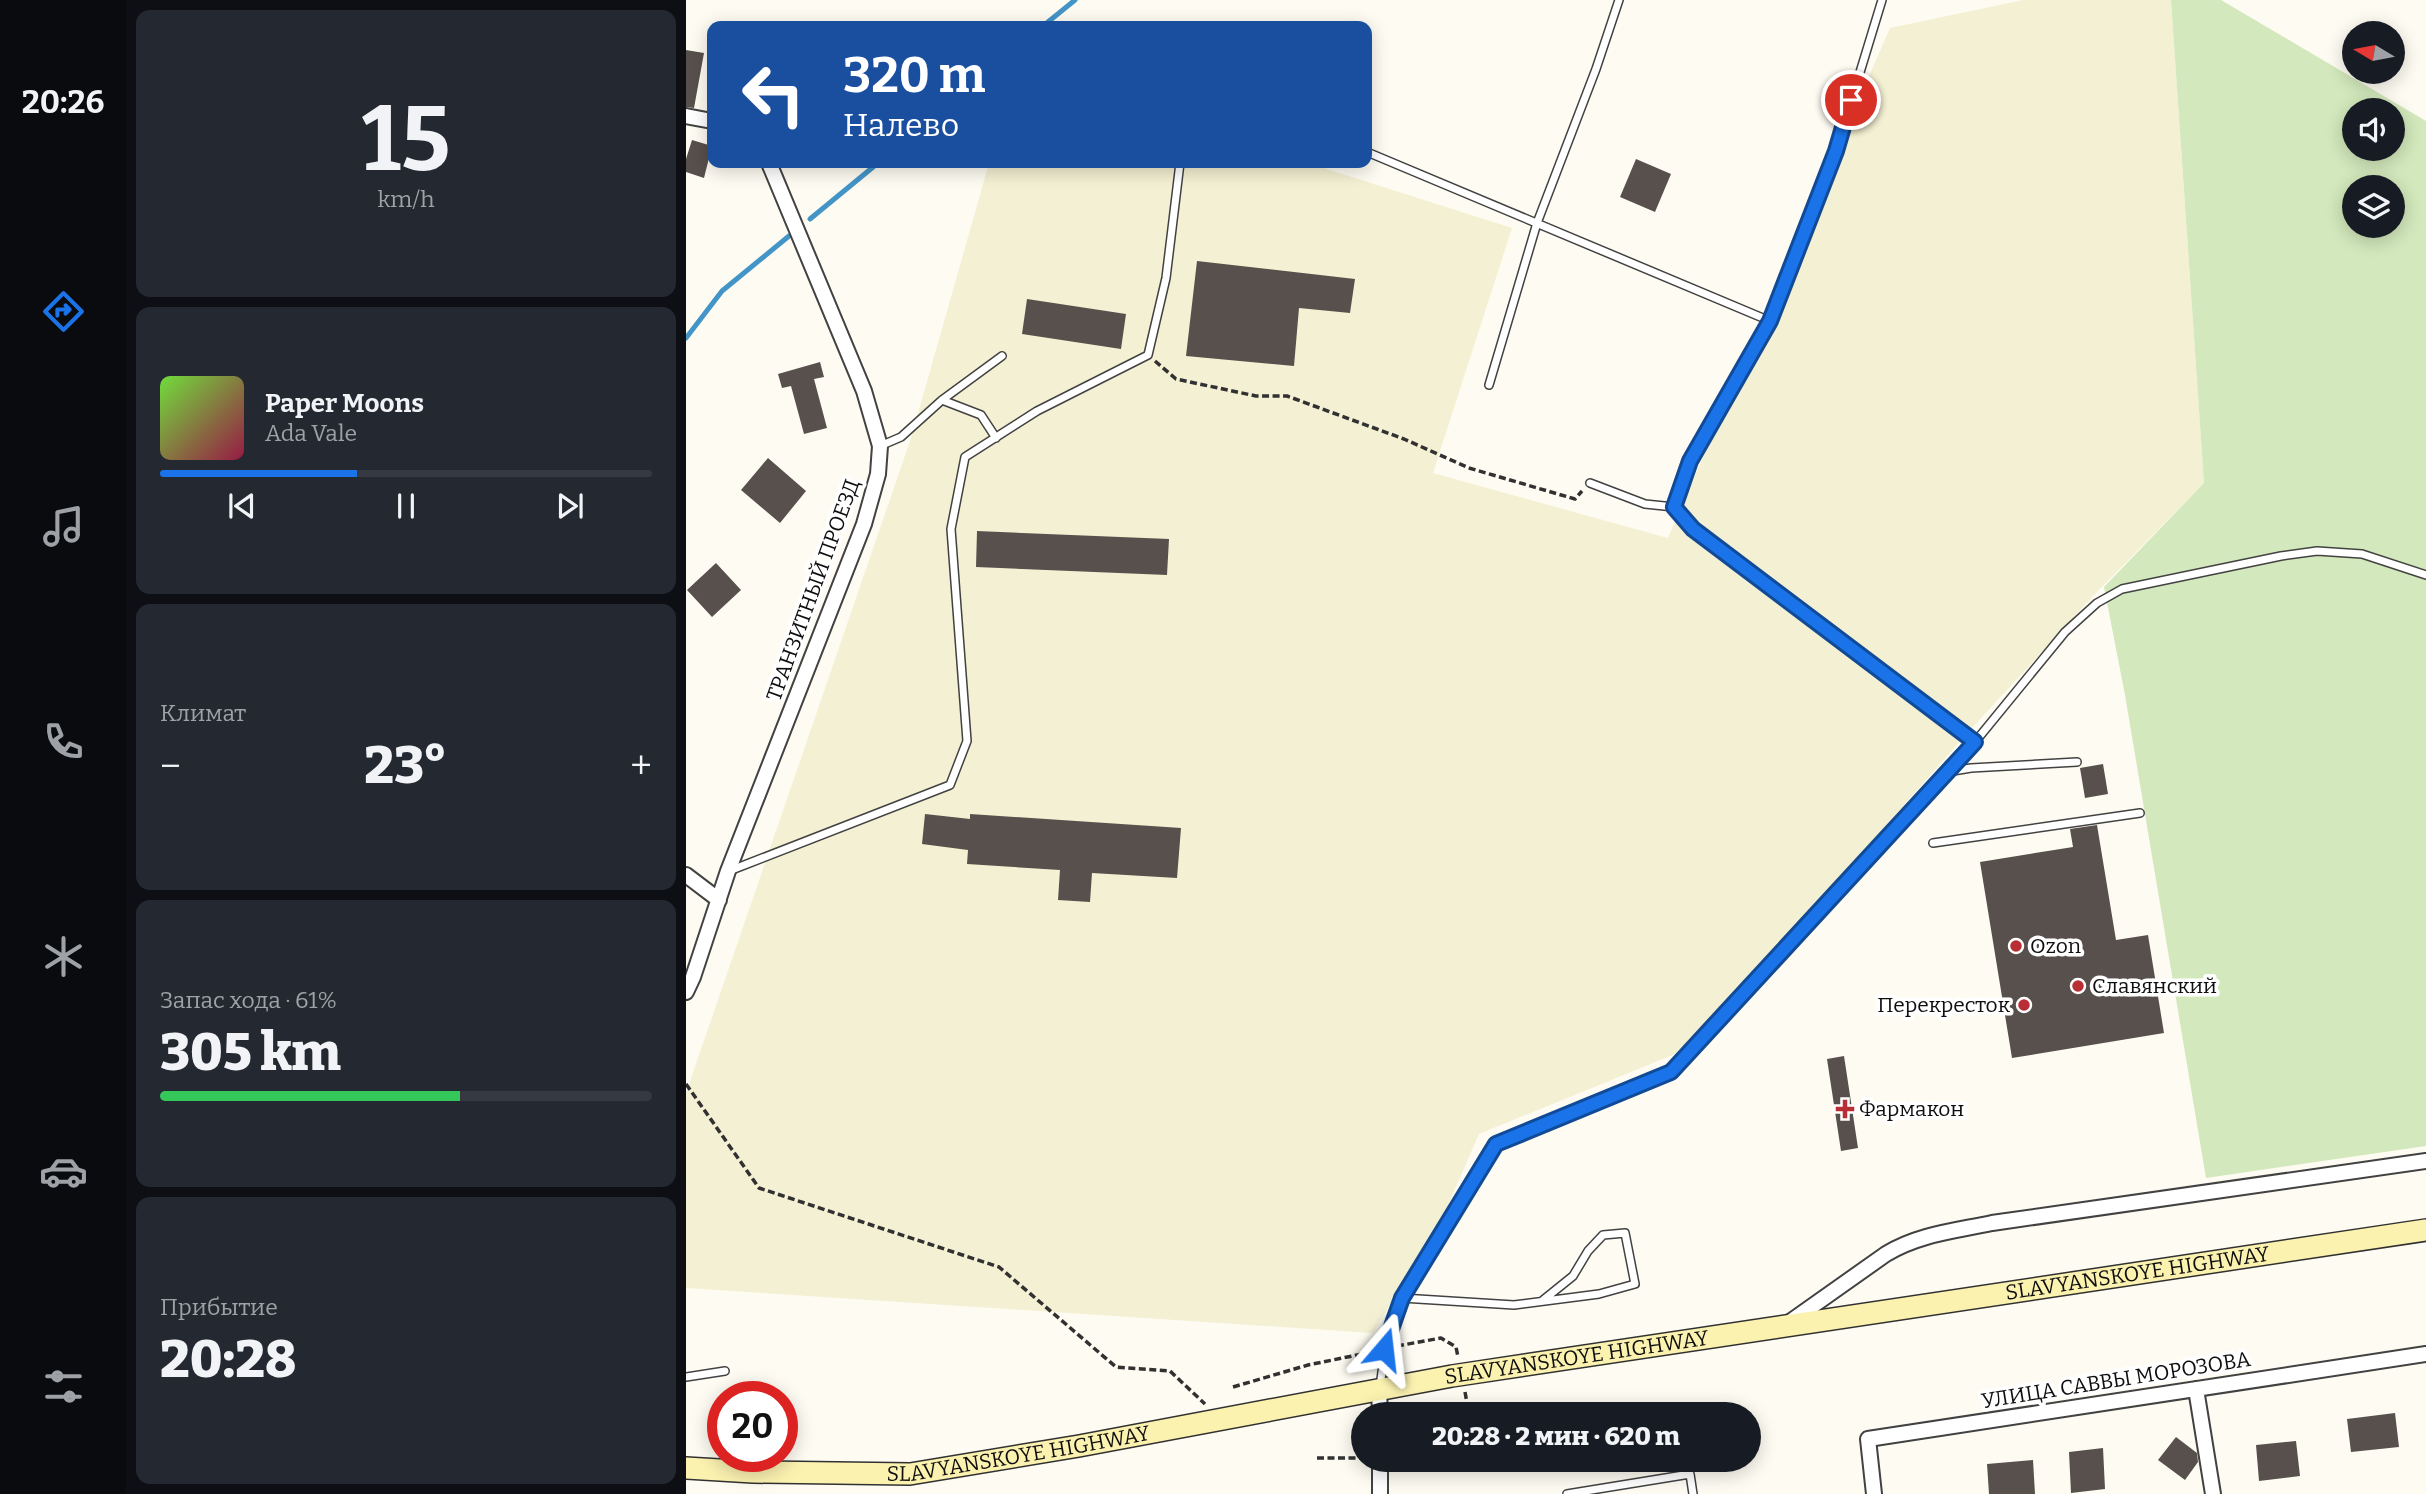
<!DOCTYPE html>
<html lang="ru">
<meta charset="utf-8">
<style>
:root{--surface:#171b24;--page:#242831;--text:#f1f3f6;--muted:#9ea1a6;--line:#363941;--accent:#1a73e8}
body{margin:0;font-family:Bitter,serif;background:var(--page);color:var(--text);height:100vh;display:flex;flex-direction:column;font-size:26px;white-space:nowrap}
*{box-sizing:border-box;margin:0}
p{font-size:23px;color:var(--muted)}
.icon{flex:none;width:38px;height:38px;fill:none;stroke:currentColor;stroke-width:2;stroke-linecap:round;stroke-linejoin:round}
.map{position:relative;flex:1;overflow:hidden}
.panel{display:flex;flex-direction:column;gap:10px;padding:10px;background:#0d0f14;width:560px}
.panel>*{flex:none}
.banner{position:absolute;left:21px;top:21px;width:665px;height:147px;border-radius:14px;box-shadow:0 4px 18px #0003;background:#1a4fa0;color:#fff;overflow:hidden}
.needle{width:46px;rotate:280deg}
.fabs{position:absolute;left:1656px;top:21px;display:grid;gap:14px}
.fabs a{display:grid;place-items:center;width:63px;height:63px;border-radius:50%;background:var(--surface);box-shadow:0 4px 18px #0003;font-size:35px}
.speed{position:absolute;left:21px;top:1381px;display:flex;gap:14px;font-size:35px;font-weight:700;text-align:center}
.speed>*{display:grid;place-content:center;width:91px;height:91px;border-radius:50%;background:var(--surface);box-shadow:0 4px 18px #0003;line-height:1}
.speed .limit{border:10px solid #d22;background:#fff;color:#111}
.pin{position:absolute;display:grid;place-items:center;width:60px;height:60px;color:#fff;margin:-30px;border:4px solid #fff;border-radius:50%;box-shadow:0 2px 7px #0007}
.me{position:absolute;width:77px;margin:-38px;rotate:17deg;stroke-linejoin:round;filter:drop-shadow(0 0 5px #0008)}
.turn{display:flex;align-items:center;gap:24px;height:147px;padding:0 21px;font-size:32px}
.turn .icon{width:91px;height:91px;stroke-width:2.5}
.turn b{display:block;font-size:49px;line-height:60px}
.big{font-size:52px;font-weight:800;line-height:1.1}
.panel .card{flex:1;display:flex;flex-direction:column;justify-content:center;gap:10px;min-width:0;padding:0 24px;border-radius:14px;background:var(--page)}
.panel .dial{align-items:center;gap:0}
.dial b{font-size:91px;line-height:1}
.song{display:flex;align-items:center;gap:21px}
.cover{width:84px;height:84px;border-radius:10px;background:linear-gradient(135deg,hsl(100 70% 55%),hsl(340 70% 35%))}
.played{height:7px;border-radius:4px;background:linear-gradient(90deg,var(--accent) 40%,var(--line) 40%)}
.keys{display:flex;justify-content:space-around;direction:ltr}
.heat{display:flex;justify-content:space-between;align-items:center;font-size:38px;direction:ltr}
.charge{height:10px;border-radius:5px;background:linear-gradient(90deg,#34c759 61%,var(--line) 0)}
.trip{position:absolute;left:665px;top:1402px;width:410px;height:70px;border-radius:35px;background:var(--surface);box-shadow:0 4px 18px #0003;font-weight:800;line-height:70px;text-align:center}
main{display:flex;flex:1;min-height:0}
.tabs{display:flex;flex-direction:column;width:126px;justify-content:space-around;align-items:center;background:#090b0e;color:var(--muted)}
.tabs .icon{width:49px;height:49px}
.tabs .on{color:var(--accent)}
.tabs b{font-size:32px;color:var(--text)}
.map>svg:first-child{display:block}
</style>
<main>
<nav class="tabs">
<b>20:26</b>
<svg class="icon on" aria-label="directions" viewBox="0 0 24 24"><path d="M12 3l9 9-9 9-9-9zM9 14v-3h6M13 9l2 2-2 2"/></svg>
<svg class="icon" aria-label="music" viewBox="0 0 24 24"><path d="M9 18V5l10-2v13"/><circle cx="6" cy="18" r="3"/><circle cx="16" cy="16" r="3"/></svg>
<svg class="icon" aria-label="phone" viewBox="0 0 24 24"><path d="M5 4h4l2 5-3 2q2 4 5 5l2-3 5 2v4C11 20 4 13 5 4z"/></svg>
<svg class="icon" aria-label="climate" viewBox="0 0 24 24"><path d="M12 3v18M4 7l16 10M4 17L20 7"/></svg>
<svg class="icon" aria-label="car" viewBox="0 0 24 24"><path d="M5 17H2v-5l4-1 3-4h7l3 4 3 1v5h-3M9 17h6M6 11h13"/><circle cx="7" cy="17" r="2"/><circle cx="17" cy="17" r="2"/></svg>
<svg class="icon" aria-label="filters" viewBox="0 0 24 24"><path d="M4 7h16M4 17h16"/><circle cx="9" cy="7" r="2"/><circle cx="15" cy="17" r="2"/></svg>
</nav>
<section class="panel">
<div class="card dial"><b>15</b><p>km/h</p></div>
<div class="card">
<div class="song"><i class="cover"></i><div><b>Paper Moons</b><p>Ada Vale</p></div></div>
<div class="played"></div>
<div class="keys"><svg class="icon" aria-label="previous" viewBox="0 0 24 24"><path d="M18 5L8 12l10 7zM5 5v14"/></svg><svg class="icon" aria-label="pause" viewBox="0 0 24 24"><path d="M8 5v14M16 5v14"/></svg><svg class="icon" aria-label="next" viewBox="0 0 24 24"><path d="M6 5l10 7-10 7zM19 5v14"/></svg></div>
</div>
<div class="card"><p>Климат</p>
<div class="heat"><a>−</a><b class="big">23°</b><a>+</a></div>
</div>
<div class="card"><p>Запас хода · 61%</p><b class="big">305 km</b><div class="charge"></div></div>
<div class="card"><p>Прибытие</p><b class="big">20:28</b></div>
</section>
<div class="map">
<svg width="1740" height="1494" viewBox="0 0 1740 1494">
<rect width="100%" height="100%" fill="#fefcf2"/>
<path fill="#f4f0d3" d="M1337,0H1485L1518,483L1409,594L1286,728L1088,952L989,1054L793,1134L752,1228L732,1256L687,1333L0,1288V1093L225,438L303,163H622L826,228L747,473L982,538L1204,28Z"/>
<path fill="#d3e8bc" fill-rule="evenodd" d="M1485,0H1535L1740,121V1146L1520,1178L1439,695L1418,587L1518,483ZM1668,110H1706V149H1668ZM1668,187H1706V226H1668Z"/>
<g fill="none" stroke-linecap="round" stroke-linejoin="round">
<path stroke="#4394c7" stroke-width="5" d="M357,26L389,0
M124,219L192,163
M0,338L36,291L103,236"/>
</g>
<path fill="#57504c" d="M0,50L18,53L8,108L0,107Z
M6,140L26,146L18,178L0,172V159Z
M950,159L985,174L969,212L934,197Z
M511,261L669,279L664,313L613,308L608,366L500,356Z
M341,299L440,314L435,349L336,334Z
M134,362L138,377L128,379L141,428L118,434L105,386L96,388L92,374Z
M82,458L120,491L94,523L55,490Z
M291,531L483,539L481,575L290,567Z
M30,563L55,590L26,617L1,590Z
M1417,764L1422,794L1399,798L1394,768Z
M239,814L284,819V814L495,828L491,878L406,873L404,902L372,900L374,870L281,864L282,850L236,844Z
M1411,825L1430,940L1462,935L1478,1033L1326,1058L1294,862L1387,847L1384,829Z
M1158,1056L1172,1148L1155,1151L1141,1059Z
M1709,1413L1713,1447L1665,1452L1661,1419Z
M1490,1437L1511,1453L1512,1462L1499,1480L1472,1460Z
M1610,1441L1614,1476L1573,1481L1570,1445Z
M1417,1448L1419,1489L1385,1493L1383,1452Z
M1347,1460L1349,1494H1303L1301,1464Z"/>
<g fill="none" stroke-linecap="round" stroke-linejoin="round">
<g stroke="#424242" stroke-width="10">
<path id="lane" d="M1196,0L1150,151L1084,321L1004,461L988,507L1007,529L1289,742L1262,771
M681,152L1084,321
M803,385L851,223L910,69L933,0
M256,400L295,415L310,438
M194,446L215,437L256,400L316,356
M904,483L959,504L988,507
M1289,742L1379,632L1411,603L1436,589L1595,556L1631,551L1676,554L1740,575
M1247,843L1454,813
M43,871L264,785L281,741L265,529L279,457L351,411L462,355L480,278L494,163
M716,1298L828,1305L913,1294L949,1284L939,1233L917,1235L902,1251L887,1276L856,1301
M0,1377L39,1371
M694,1387L700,1342L716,1298L810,1144L985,1072L1261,772L1285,768L1391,762
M881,1494L1004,1474L1007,1494"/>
</g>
<g stroke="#424242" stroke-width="18">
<path id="street" d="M0,116L26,121
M0,875L33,900
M0,992L7,977L42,871L178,524L192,474L194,446L178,391L83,163
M1101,1324L1200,1254C1233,1234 1269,1231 1306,1223L1740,1161
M1510,1389L1527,1494
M693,1390L694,1414
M694,1460V1494
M1188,1494L1182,1439L1740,1354"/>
</g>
<g stroke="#313131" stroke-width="24">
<g id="secondary">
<path id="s1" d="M0,1468L67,1472L224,1474L393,1446L766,1376L1740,1230"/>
</g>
</g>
<path stroke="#313131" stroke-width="3.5" stroke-dasharray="7 3.5" stroke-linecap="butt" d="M469,361L490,379L570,396H601L718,439L783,468L889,499L896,491
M0,1084L73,1188L313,1267L430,1367L484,1371L519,1404
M711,1346L755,1338L770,1347L772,1357
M547,1387L622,1365L686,1352
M779,1392L783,1414
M631,1458H677"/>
<use href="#lane" stroke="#fff" stroke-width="7"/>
<use href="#street" stroke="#fff" stroke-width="14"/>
<use href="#secondary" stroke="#fbf2b0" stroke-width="21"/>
</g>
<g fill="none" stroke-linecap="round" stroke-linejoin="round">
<g stroke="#114b97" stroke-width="18">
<path id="route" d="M698,1349L716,1298L810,1144L985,1072L1289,742L1007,529L988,507L1004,461L1084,321L1150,151L1165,100"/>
</g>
<use href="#route" stroke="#1a73e8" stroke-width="12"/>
</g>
<g fill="#b92d35" stroke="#fff" stroke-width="2.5">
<circle cx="1330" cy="946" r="7"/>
<circle cx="1392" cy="986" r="7"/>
<circle cx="1338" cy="1005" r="7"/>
<path d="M1155.5 1098.5h7v7h7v7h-7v7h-7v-7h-7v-7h7z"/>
</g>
<g text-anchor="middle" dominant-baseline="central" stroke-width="7" stroke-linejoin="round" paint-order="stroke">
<g font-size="21" fill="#0f0f0f" stroke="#fff">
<text transform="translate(127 590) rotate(-70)">ТРАНЗИТНЫЙ ПРОЕЗД</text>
<text stroke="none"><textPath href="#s1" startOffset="1468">SLAVYANSKOYE HIGHWAY</textPath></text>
<text stroke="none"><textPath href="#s1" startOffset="901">SLAVYANSKOYE HIGHWAY</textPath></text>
<text transform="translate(1430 1380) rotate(-9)">УЛИЦА САВВЫ МОРОЗОВА</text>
<text stroke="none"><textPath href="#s1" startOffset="334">SLAVYANSKOYE HIGHWAY</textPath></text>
</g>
<g font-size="21" fill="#0f0f0f" stroke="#fff" text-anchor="start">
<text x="1344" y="946">Ozon</text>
<text x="1406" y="986">Славянский</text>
<text x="1324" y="1005" text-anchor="end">Перекресток</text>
<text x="1173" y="1109">Фармакон</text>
</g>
</g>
</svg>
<div class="fabs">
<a><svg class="needle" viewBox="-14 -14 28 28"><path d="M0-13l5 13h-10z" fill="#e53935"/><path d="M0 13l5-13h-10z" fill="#9ea1a6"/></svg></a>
<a><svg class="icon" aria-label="sound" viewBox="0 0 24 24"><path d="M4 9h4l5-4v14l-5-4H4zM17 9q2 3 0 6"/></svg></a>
<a><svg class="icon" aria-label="layers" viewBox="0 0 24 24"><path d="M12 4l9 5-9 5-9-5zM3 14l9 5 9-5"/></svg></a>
</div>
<div class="speed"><div class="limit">20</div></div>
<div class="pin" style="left:1165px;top:100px;background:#d93025"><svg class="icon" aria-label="arrive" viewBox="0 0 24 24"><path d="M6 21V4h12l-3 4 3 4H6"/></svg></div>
<svg class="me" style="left:698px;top:1349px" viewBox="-20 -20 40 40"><path d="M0-17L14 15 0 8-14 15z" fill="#1a73e8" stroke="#fff" stroke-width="4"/></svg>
<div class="trip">20:28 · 2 мин · 620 m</div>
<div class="banner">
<div class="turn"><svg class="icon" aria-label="left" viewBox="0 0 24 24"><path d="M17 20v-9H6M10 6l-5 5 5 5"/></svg><div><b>320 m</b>Налево</div></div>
</div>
</div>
</main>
